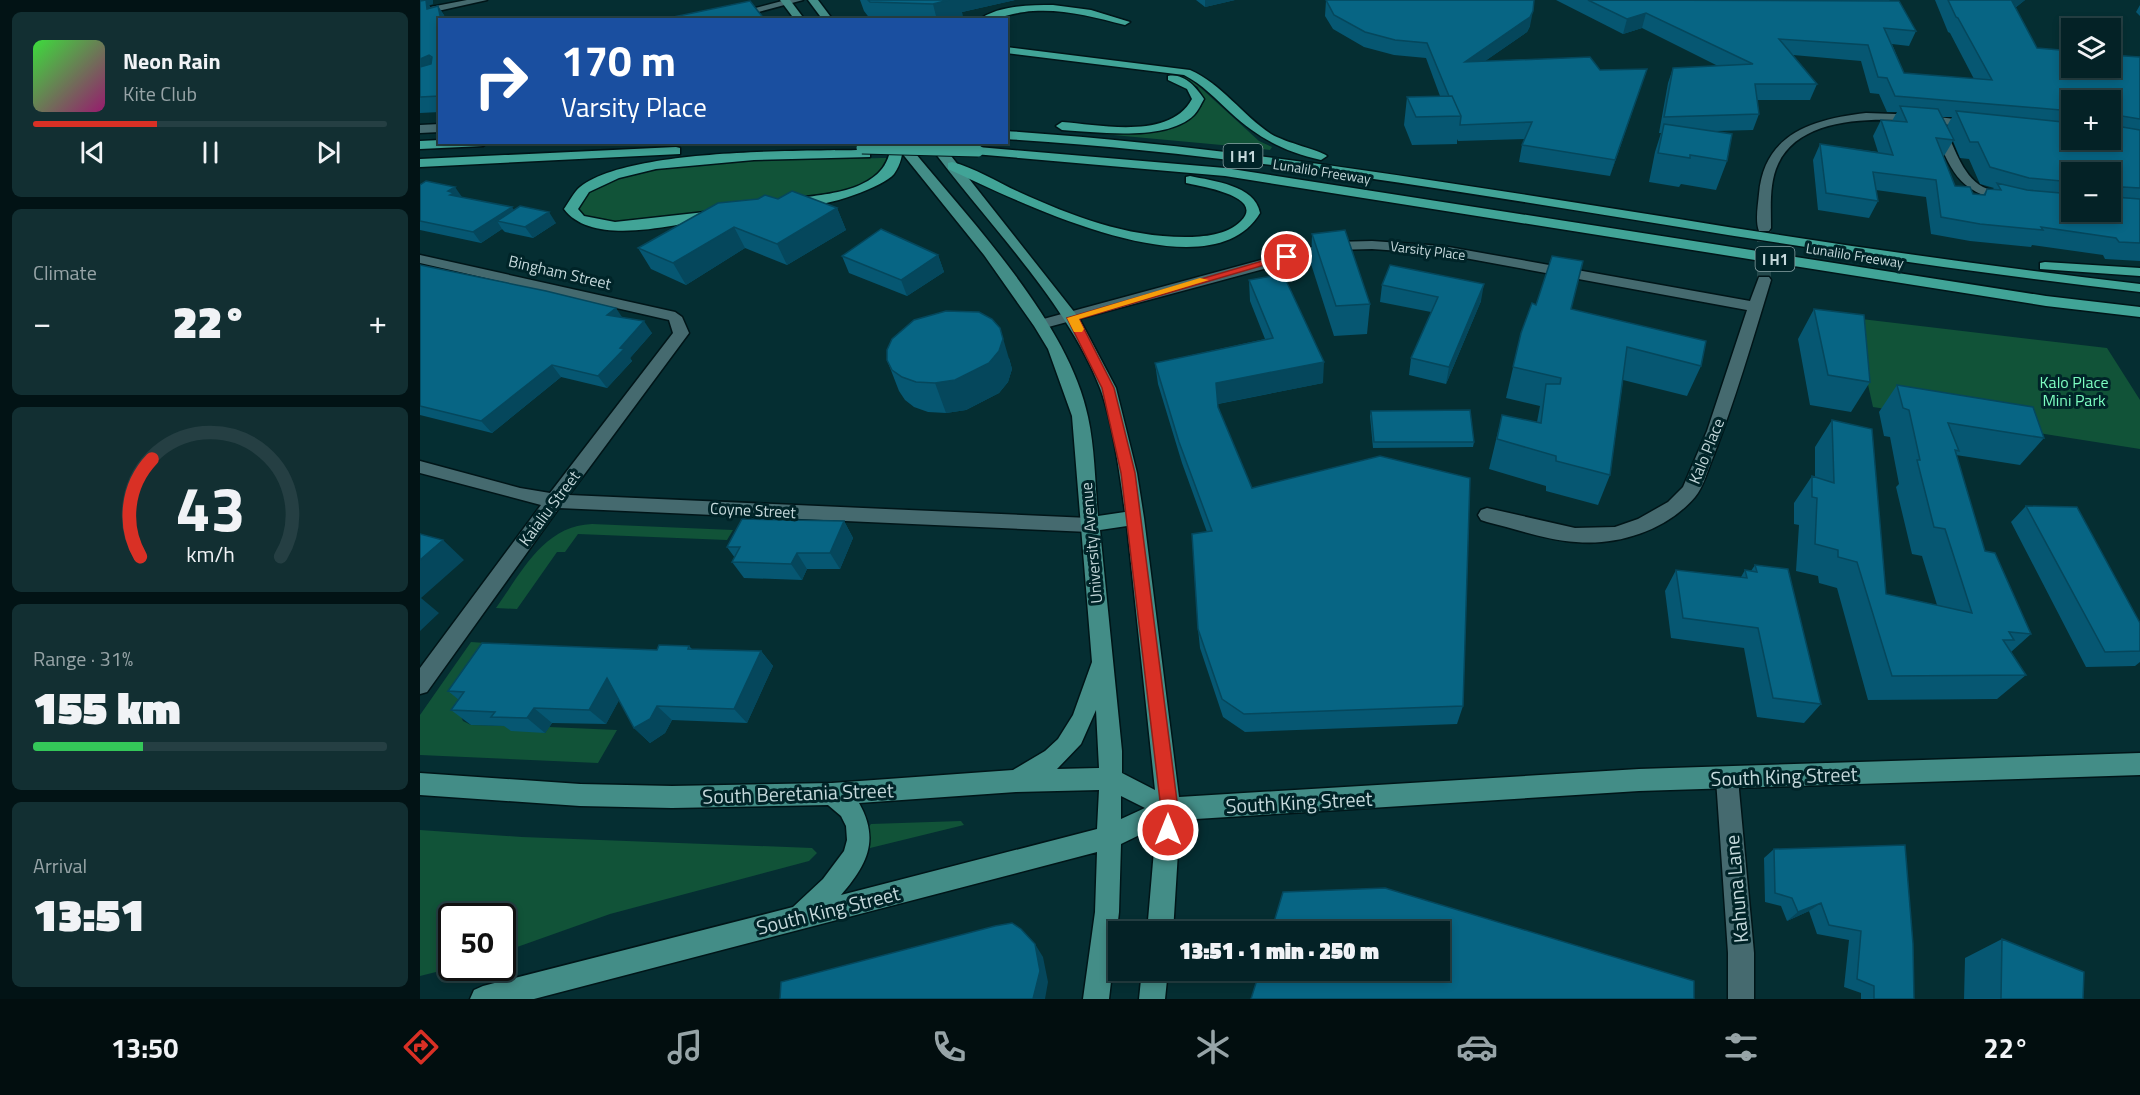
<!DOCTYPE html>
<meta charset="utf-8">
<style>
:root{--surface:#042226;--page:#122f32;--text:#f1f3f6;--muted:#97a4a7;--line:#253f43;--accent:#d93025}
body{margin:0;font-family:"Titillium Web",sans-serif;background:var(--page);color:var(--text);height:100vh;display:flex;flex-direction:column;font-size:22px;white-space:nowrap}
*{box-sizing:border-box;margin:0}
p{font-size:20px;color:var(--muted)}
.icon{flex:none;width:33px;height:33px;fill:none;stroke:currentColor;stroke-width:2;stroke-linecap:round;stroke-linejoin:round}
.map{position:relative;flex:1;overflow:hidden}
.side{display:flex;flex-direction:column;gap:12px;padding:12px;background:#021315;width:420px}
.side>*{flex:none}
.top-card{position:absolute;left:18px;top:18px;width:570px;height:126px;border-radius:0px;box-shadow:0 3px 9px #0003,0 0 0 2px var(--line);background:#1a4fa0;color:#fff;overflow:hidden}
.controls{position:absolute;left:1641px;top:18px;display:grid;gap:12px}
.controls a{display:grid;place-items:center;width:60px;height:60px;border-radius:0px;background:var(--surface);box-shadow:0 3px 9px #0003,0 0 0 2px var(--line);font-size:30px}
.speed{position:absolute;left:18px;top:903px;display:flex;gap:12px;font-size:30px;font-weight:700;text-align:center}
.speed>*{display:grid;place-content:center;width:78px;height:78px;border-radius:50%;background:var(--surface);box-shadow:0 3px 9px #0003,0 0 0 2px var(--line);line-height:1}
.speed .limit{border:3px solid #111;border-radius:9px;background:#fff;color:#111}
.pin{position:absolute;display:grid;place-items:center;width:51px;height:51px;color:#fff;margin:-26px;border:3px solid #fff;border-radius:50%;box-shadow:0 2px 6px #0007}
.me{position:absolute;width:66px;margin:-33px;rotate:0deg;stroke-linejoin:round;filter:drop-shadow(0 0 4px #0008)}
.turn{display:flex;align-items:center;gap:21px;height:126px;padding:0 24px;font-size:27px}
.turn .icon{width:78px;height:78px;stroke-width:2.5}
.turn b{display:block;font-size:42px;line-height:51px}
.big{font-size:45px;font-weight:800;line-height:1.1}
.side .card{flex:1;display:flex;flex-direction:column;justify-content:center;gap:9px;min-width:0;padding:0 21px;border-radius:9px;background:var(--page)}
.side .dial{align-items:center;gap:0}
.dial svg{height:156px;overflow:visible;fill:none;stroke:var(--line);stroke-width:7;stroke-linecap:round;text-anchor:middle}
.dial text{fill:var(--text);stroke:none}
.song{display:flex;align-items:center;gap:18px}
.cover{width:72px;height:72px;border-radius:9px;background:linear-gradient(135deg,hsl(120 70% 55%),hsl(320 70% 35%))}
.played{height:6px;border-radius:3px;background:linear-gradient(90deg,var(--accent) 35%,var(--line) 35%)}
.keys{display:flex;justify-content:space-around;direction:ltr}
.heat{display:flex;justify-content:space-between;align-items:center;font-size:33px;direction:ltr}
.charge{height:9px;border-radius:4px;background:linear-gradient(90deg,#34c759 31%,var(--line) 0)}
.trip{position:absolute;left:688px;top:921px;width:342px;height:60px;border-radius:0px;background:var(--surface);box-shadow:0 3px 9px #0003,0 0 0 2px var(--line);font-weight:800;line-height:60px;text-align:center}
.tab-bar{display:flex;height:96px;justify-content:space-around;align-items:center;background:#020e0f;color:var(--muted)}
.tab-bar .icon{width:42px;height:42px}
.tab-bar .current{color:var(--accent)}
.tab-bar b{font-size:27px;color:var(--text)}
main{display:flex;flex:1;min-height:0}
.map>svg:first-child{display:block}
</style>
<main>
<section class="side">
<div class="card">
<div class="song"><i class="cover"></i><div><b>Neon Rain</b><p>Kite Club</p></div></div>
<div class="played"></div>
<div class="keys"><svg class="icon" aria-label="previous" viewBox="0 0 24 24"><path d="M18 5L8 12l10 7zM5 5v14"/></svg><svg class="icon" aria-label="pause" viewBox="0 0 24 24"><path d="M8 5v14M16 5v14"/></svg><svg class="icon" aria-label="next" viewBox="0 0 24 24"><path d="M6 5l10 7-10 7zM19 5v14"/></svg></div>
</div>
<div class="card"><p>Climate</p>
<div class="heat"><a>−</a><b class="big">22°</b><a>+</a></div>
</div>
<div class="card dial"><svg viewBox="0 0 100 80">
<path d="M14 69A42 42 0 1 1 86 69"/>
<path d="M14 69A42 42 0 0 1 20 19" stroke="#d93025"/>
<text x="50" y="56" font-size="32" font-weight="700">43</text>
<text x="50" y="72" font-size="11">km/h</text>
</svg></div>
<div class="card"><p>Range · 31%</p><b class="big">155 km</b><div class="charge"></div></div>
<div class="card"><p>Arrival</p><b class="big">13:51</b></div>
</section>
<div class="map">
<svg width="1720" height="999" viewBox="0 0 1720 999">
<rect width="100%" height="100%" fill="#052e32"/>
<path fill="#115338" d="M587,53L754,73L772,80L839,141L852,147L850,150L834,148L639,130C644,128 656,130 665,130C705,133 752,140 782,106L778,87L755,75Z
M476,158V168L429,193L199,224C185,222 166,223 159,208C170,152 426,159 476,158Z
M1433,318L1687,348L1720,400V449L1453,407Z
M172,524L313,530L307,540L158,534L145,552H137L97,609L76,608C102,572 123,526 172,524Z
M51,642L80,644L45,695L40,714L43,721L51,725L94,726L125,733L129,727L197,730L178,763L0,755V715Z
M541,821L544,825L446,849L448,828L451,824Z
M0,830L102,837L392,848L397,853L389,861L190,914L83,952L82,916H32V968L0,976Z"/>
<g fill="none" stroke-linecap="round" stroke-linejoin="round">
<path stroke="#22484b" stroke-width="14" stroke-dasharray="14 7" stroke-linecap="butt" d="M1344,228V280"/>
<g stroke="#001518" stroke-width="3">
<path id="minor" d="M47,0H67L0,15V9Z
M366,0H383L309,20H289Z
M1446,113L1503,115L1558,122L1560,124L1554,128L1522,124C1535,145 1540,174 1563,187C1572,192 1586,191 1593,198L1587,202C1535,191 1532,170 1512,126L1515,123C1468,118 1382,112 1358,164C1349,183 1351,207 1351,228L1349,231H1339C1335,221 1338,205 1339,194C1344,133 1394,119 1446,113Z
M20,124V132L0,133V125Z
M952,241L1023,246L1330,301L1339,277H1349L1351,280C1333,339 1315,401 1292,460C1287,472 1283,488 1275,497C1247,530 1198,546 1156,542C1127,540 1096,529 1067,522L1061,520L1058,515L1061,510L1067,508L1155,528L1195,527L1218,519L1248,502L1263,487L1287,431L1327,310L1023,254L952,249L914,250L621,329L613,324L616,321L867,253L914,242Z
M0,255L255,312L262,317L269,333L149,495L669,518L676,520L678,525L676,530L669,532L139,508L7,692L0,694V668L121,505L0,473V461L100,488L130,493L253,333L249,320L0,263Z
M1307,768L1315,771L1318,779L1334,953V999H1308V953L1296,779L1299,771Z"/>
</g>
<g stroke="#001518" stroke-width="3">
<path id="major" d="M360,0H370L385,20H375Z
M388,0H398L413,20H403Z
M473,142H486C547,217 649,322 668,417C675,449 675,484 678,516L705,512C700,476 693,422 680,388C647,301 562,218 507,142H520L659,318L696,388L717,473L724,518L759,797L1219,769L1720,753V775L1219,791L760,820L753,932H727L736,827L701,844L699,912L689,999H663L675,912L677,852L114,999H50L54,990L63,986L373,907L403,879L424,851L427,840L426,826L421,816L408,805L252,808L160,806L0,795V773L160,784L252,786L412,783L593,770L625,751L638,739L653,715L672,662L652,416L628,349L614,326L564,255ZM707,526L735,790L702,773V751L680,530ZM676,710L679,768L637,769L661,744ZM679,790L677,829L421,895C447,865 460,840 439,803L596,792ZM701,796L725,808L701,819Z
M722,970H748L745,999H719Z"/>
</g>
<g stroke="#001518" stroke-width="3">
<path id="highway" d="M633,5L671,10L710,22L705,25C674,17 645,9 613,11C594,12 577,20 558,20C579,5 609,5 633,5Z
M586,47L770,70C802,84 822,115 851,134C866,143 900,150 907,156L901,160C865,152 838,138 811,113C796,99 782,84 764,75L586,53Z
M748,76C764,73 776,87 784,99C781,104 778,111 774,115C747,142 677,132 642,130L636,126L642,122C681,125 750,140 772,99L767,89L748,80Z
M586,131C812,146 1036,184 1259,219C1412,244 1566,266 1720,284V292C1566,274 1412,252 1259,227C1036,191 812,153 586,139Z
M20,140V142H69L63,146L0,149V141Z
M471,142H483C483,154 481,164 474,174C461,190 378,217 363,203L370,199C407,194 470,192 471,142Z
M256,147L260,148V154L0,167V159Z
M558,147L805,168L1626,296L1720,307V317L1626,306L805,176L554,154V148Z
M446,150L450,151V157L334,160L236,169L199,178L169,192L158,209L164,216L195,222L303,210V216L298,217C257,224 173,248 144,209C149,202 154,192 160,187C209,148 382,151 446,150Z
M532,162C555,168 577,182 599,192C652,216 706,237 765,237C784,237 807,235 821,221C846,196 779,186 766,183V177L770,176C793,181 835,185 840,213C789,299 592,198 528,169V163Z
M1625,262L1720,268V276L1620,269V263Z"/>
</g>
<use href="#minor" fill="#456a6f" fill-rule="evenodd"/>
<use href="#major" fill="#438d87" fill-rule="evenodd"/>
<use href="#highway" fill="#41a497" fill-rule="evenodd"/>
<g stroke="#001518" stroke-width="13" stroke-linecap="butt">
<path id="highway-bridge" d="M442,148L558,151"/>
</g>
<use href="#highway-bridge" stroke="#41a497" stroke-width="11"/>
</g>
<path fill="#065772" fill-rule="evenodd" d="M0,0H13V4L9,5L11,8L18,6L27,20H20V112L0,113Z
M440,0H595L542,12L543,20H451L444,11Z
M776,0H815L785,7Z
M906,0L1110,26L1107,32L1065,61L1180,70L1227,69L1190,176L1099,162L1102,145L1105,139L1038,141L1037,139V144L992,145L984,125L987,97L1020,96L1006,58L974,55L944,47L913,29L905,16Z
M1136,0H1469L1496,31L1489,46L1472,44L1484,73L1554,79L1530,33L1528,32L1515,0H1605L1595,8L1617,48L1720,57V261L1685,259L1683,255L1612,245L1611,247L1550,241L1511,234L1506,197L1456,190L1458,201L1449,218L1398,210L1393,160L1400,144L1458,152L1453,136L1461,120L1472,121L1477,112H1467L1459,94L1450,93L1441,61L1373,55L1397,84L1390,100H1337L1339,114L1333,130L1296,131L1307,161L1296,190L1261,184L1259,187L1229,182L1235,152L1241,133H1239L1248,83L1253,68L1298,66L1222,28L1203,34ZM1652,100L1690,140H1652ZM1522,117H1532L1527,126ZM1533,141L1540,158L1549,159L1560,184L1574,188L1572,190L1567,189L1563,195L1553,194L1535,186L1523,156H1524ZM1652,172H1690L1652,212Z
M1720,5V16L1716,12Z
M0,185L42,198L94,210L136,223L113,238L85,232L82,229L61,243L0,230Z
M358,199L417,208L426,230L367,265L325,248L266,285L231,269L218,248Z
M892,234L950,304L947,334L914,336L891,264Z
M518,255L524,272L487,296L429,273L422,256Z
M0,265L202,318L232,333L210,358L212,361L187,388L141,377L72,433L0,415Z
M829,280L903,383L798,404V407L832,488L1043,706L1037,724L825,732L803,717L780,648L778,629L787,532L762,463L738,384L735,363L845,339L830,301Z
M962,285L1061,301L1026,384L989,375L991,358L1011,312L960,302Z
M1116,305L1151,309L1281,366L1267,396L1203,380L1190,475L1178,505L1126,491V486L1069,469L1082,415L1117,422L1120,406L1086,398L1101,333Z
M1394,309L1450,382L1431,412L1390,405L1378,339Z
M589,358L592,369L588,382L579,393L546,410L526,413L508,412L494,407L485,400L479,391L467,360Z
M1477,385L1624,438L1600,465L1536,455L1565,551L1611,634L1591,652L1606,675L1577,699L1448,700L1417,588L1399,583L1398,576L1376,571L1379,525L1374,524V503L1392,476L1395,477V447L1412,420L1466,594L1517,605L1502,556L1492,554L1476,487L1479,484L1470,437L1464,436L1459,412Z
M951,411L1054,442L1053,447L953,448L950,416Z
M1606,506L1720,623V662L1715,666L1666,667L1591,522Z
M424,521L433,538L420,569H387L382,580L324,578L312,562L315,558L307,547Z
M1335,565L1401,704L1384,723L1337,717L1324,648L1251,638L1245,591L1256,570L1321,577L1325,570L1331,571Z
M269,646L272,649L341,651L353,666L327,723L252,720L245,733L230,743L214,728L199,700L186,724L132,723L125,733L91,731L84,726L51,725L31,710L39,700L28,691L237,650Z
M1485,845L1494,999H1441V993L1424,987L1429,940L1397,934L1389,911L1367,921L1361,906L1345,902L1344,858L1354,849Z
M1582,939L1663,999H1544L1545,958Z"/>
<path fill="#05475c" d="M0,0H13V4L9,5L15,14L0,7Z
M529,0H595L542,12L543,20H517L513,4Z
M785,0H815L785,7Z
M1594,0H1605L1584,16L1592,1Z
M18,6L27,20H21Z
M1113,11L1110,26L1107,32L1042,77L1045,62Z
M1226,13L1222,28L1203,34L1207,19Z
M9,55L19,70L0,79V59Z
M1227,69L1222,84L1190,176L1195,160Z
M35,187L42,197L38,206L28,191Z
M92,207L99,218L77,221L82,229L61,243L53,232Z
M417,208L426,230L367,265L357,244Z
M129,212L136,223L113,238L105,227Z
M314,227L325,248L266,285L253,263Z
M518,255L524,272L487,296L481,280Z
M1064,284L1061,301L1026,384L1029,367Z
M196,308L204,320L187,315Z
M224,321L232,333L210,358L212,361L187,388L178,376L200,348Z
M580,328L592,369L588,382L579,393L546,410L526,413L515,383Z
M904,362L903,383L797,404L796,383Z
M132,365L141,377L72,433L61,421Z
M424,521L433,538L420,569L410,553Z
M23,540L44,560L1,598L19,613L0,631V560Z
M377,553L387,569L382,580L371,564Z
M341,651L353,666L327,723L314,709Z
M187,678L203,693L186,724L169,710Z
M237,706L252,720L245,733L230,743L214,728Z
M114,708L132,723L125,733L107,718Z
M1401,903L1389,911L1367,921L1378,912Z
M615,944L623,957L628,982L625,999H613Z"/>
<path fill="#076584" stroke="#05475c" stroke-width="1.5" d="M6,0L7,9L18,6L21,20H20V96L0,97V67L11,64L12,57L9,55L0,59V1Z
M448,0H529L513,4L450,2Z
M906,0H1114L1113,11L1110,17L1045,62L1170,57L1180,70L1227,69L1195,160L1102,145L1112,122L1040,125L1041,116L1032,96H1029L1007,43L975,40L945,32L914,15Z
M1168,0L1479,1L1496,31L1464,28L1484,73L1572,80L1538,18L1536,17L1528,0H1594L1592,1L1617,48L1652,51V68H1690V55L1720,57V119L1702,116L1696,126L1720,130V188L1703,187L1695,197L1720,199V243L1699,242L1696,238L1621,227L1623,230L1560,224L1521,217L1516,180L1453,172L1458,201L1406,193L1400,144L1473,155L1461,120L1487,122L1480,106L1518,109L1534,140L1516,138L1535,186L1550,187L1553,194L1565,195L1567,189L1581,190L1577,183L1607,190L1652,194V212H1690V172H1652V182L1609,178L1570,167L1558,142H1550L1536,111L1652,123V140H1690V100H1652V111L1475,96L1467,78L1458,77L1448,45L1359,39L1397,84H1335L1339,114L1244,117L1253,68L1333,64L1226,13L1207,19Z
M330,1L345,20H239Z
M1032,96L1041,116L996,117L987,97Z
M1244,124L1312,134L1307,161L1270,155V158L1238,153Z
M6,181L35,187L28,191L34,193L30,195L92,207L53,232L0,221V185Z
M372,191L417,208L357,244L314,227L253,263L218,248L298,203L338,199L345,195L358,199Z
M100,206L129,212L105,227L77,221Z
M461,229L518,255L481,280L422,256Z
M925,230L950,304L916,306L892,234Z
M1132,256L1163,261L1151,309L1286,341L1281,366L1207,347L1190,475L1136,461V456L1077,439L1082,415L1121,423L1126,384H1140L1141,378L1093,367L1101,333L1112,303L1116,305Z
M0,265L126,291L196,308L187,315L224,321L200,348L204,349L178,376L132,365L61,421L0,406Z
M970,265L1064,284L1029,367L991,358L1018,297L962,285Z
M863,274L904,362L796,383L798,407L832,488L960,456L1050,478L1043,706L824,714L802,699L778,629L772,534L792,531L759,442L735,363L853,338L829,280Z
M1394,309L1444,315L1450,382L1408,375Z
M526,311L559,312L572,319L580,328L583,339L579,351L569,363L535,380L515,383L496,382L482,377L472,370L467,360V350L472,339L494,320Z
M1477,385L1613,407L1624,438L1528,423L1539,451L1535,450L1565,551L1575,553L1611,634L1589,632L1594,640H1583L1606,675L1472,676L1437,562L1418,557V550L1395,544L1397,498L1392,497V476L1414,483L1412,420L1452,429L1466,594L1552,613L1525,529L1514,527L1497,460H1500L1489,410L1483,408Z
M1050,410L1054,442H954L951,411Z
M1606,506L1657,507L1720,623V651L1685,652Z
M322,519L424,521L410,553H377L371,564L312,562L320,547H307Z
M0,534L23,540L0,560Z
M1335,565L1368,569L1401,704L1353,698L1338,628L1263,618L1256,570L1327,578L1325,570L1337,572Z
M62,643L237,650L239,645L269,646L268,649L341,651L314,709L237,706L230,719L214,728L187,678L169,710L114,708L107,718L71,717L75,712L31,710L44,692L28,691Z
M1485,845L1493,944L1494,999H1454V986L1437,979L1441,931L1409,925L1401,903L1378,912L1372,898L1355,893L1354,849Z
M965,888L1274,981V999H831L840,970H1020V932H851L863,892Z
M592,923L601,929L615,944L620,971L613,999H360L361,982L575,926Z
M1582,939L1664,972L1663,999H1581Z"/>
<path fill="#d93025" stroke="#8d1f18" stroke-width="1.5" d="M863,255L872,257L659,319L694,388L715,473L758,809L755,836L748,839L742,836L739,830L741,809L701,473L682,388L647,318Z"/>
<path fill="#f59e0b" d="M780,278L789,280L659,319L664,329L662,332H654L647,318Z"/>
<g text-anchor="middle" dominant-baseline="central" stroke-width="6" stroke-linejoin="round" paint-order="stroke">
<g font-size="14" fill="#c4d8db" stroke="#002428">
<text transform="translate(902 171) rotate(9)">Lunalilo Freeway</text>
<text transform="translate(1008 250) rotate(7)">Varsity Place</text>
<text transform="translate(1435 255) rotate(9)">Lunalilo Freeway</text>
</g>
<g fill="#002428" stroke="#89a2a5" stroke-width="1.5">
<rect x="803.5" y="144" width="39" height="24" rx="4.5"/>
<rect x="1335.5" y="247" width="39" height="24" rx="4.5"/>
</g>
<g font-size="15" font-weight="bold" fill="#c4d8db">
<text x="823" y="156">I H1</text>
<text x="1355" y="259">I H1</text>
</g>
<g font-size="16" fill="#c4d8db" stroke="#002428">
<text transform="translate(140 272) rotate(13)">Bingham Street</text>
<text transform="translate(1286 451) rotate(-68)">Kalo Place</text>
<text transform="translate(129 508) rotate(-53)">Kaialiu Street</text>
<text transform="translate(333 510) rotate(3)">Coyne Street</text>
<text transform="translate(671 543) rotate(-95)">University Avenue</text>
</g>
<g font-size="16" fill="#7cfdc1" stroke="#002428">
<text x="1654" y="382">Kalo Place<tspan x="1654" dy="18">Mini Park</tspan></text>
</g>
<g font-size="20" fill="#c4d8db" stroke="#002428">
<text transform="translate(1364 776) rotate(-2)">South King Street</text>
<text transform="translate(378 793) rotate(-2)">South Beretania Street</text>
<text transform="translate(879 802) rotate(-3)">South King Street</text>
<text transform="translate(1316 889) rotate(-95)">Kahuna Lane</text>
<text transform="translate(408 910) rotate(-14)">South King Street</text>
</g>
</g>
</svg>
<div class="controls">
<a><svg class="icon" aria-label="layers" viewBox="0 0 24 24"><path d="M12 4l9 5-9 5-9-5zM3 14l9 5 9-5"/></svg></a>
<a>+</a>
<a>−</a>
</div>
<div class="speed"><div class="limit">50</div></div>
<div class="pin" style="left:867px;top:257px;background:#d93025"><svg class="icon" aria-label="arrive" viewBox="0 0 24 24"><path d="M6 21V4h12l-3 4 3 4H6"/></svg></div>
<svg class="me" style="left:748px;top:830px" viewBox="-20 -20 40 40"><circle r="17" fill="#d93025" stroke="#fff" stroke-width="3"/><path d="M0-11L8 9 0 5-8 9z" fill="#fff"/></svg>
<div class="trip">13:51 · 1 min · 250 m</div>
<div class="top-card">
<div class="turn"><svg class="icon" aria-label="right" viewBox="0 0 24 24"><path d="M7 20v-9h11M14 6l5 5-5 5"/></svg><div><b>170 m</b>Varsity Place</div></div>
</div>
</div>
</main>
<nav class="tab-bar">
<b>13:50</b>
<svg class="icon current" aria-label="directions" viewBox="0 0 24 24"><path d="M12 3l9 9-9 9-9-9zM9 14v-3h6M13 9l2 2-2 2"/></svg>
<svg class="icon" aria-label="music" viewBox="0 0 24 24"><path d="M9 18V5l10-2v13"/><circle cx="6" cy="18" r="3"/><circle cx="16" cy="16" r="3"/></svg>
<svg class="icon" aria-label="phone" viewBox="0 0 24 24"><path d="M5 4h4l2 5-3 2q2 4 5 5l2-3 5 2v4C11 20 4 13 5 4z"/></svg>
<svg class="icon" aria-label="climate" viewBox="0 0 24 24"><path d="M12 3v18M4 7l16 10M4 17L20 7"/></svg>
<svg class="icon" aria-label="car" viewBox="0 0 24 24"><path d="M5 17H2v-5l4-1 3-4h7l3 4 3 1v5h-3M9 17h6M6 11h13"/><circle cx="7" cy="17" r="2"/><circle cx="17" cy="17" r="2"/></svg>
<svg class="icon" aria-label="filters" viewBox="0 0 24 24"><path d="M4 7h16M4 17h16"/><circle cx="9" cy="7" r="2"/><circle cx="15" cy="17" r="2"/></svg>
<b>22°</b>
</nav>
